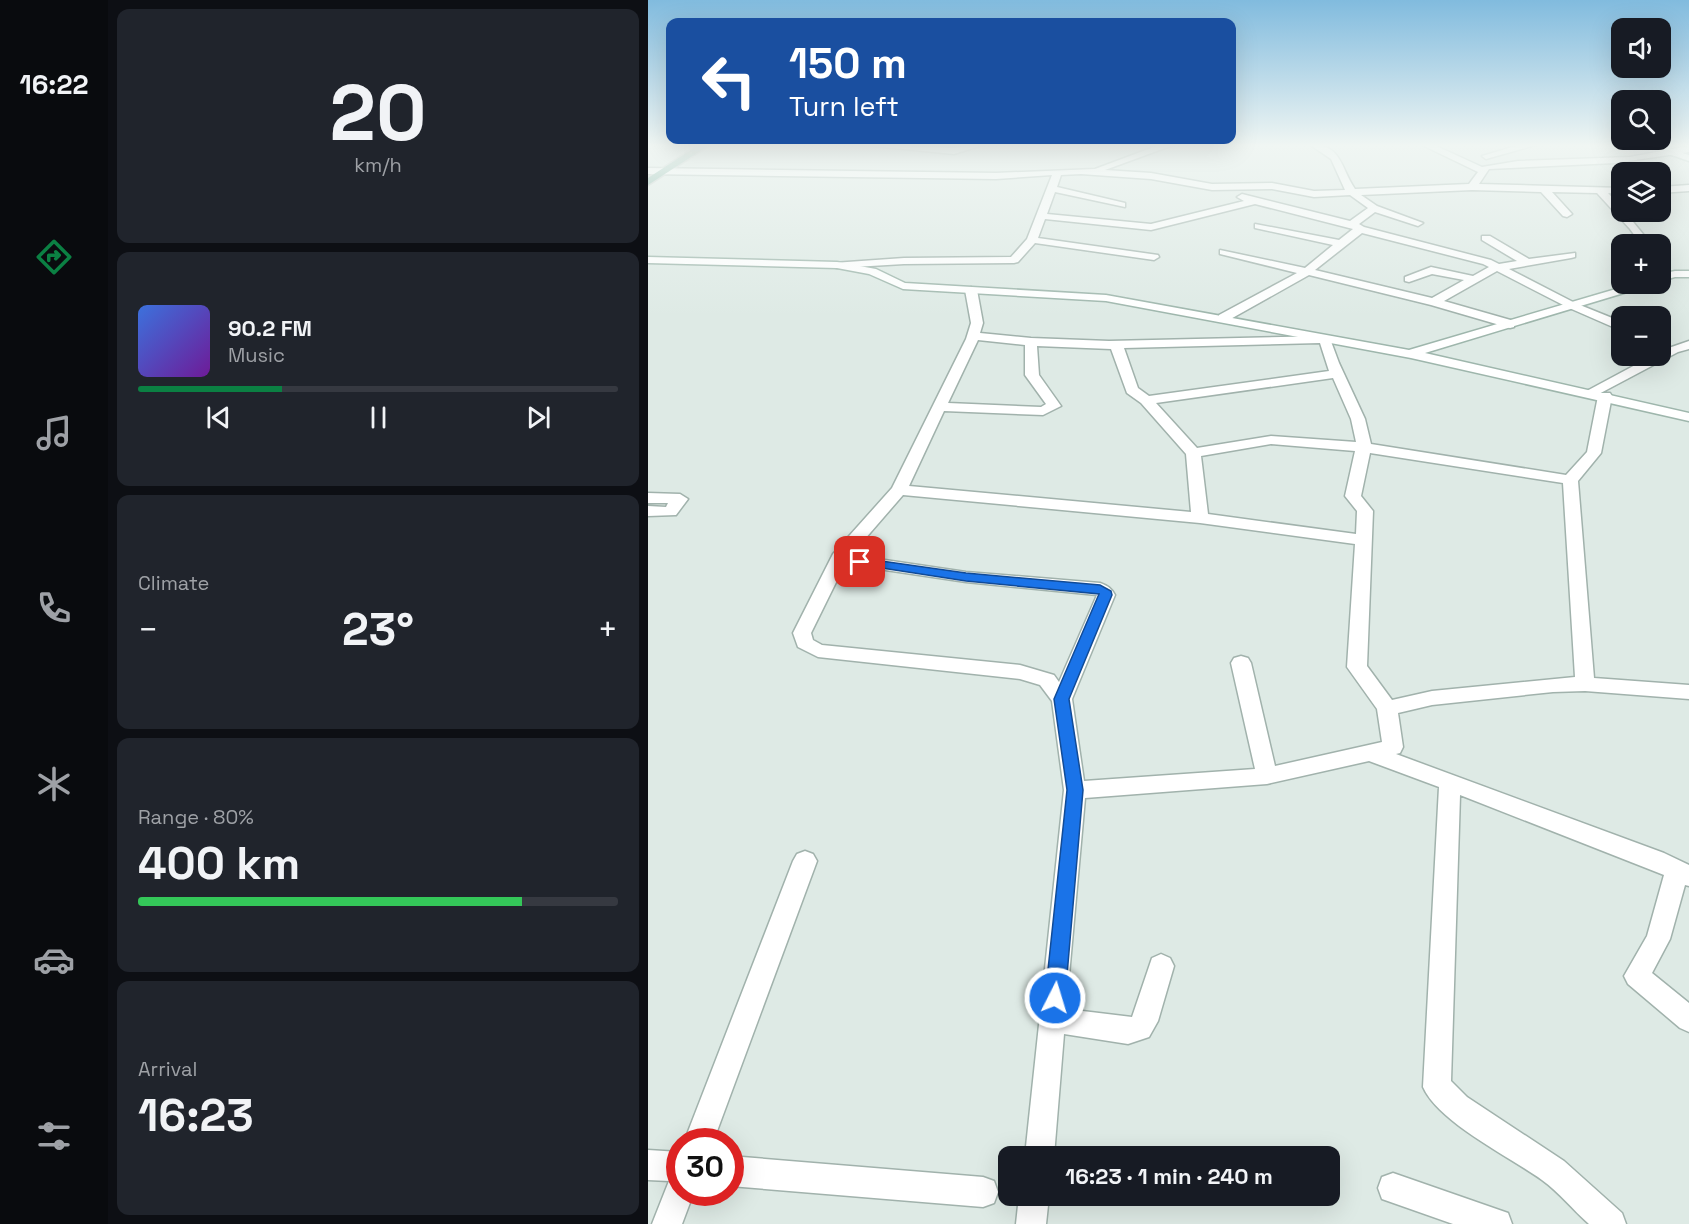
<!DOCTYPE html>
<meta charset="utf-8">
<style>
:root{--surface:#171b24;--page:#20242c;--text:#f1f3f6;--muted:#9ea1a6;--line:#363941;--accent:#0b8043}
body{margin:0;font-family:"Space Grotesk",sans-serif;background:var(--page);color:var(--text);height:100vh;display:flex;flex-direction:column;font-size:22px;white-space:nowrap}
*{box-sizing:border-box;margin:0}
p{font-size:20px;color:var(--muted)}
.icon{flex:none;width:33px;height:33px;fill:none;stroke:currentColor;stroke-width:2;stroke-linecap:round;stroke-linejoin:round}
.map{position:relative;flex:1;overflow:hidden}
.panel{display:flex;flex-direction:column;gap:9px;padding:9px;background:#0d0f14;width:540px}
.panel>*{flex:none}
.hud{position:absolute;left:18px;top:18px;width:570px;height:126px;border-radius:12px;box-shadow:0 6px 24px #0002;background:#1a4fa0;color:#fff;overflow:hidden}
.controls{position:absolute;left:963px;top:18px;display:grid;gap:12px}
.controls a{display:grid;place-items:center;width:60px;height:60px;border-radius:12px;background:var(--surface);box-shadow:0 6px 24px #0002;font-size:30px}
.speed{position:absolute;left:18px;top:1128px;display:flex;gap:12px;font-size:30px;font-weight:700;text-align:center}
.speed>*{display:grid;place-content:center;width:78px;height:78px;border-radius:50%;background:var(--surface);box-shadow:0 6px 24px #0002;line-height:1}
.speed .limit{border:9px solid #d22;background:#fff;color:#111}
.pin{position:absolute;display:grid;place-items:center;width:51px;height:51px;color:#fff;margin:-26px;border-radius:12px;box-shadow:0 3px 9px #0006}
.me{position:absolute;width:66px;margin:-33px;rotate:5deg;stroke-linejoin:round;filter:drop-shadow(0 0 4px #0008)}
.turn{display:flex;align-items:center;gap:21px;height:126px;padding:0 24px;font-size:27px}
.turn .icon{width:78px;height:78px;stroke-width:2.5}
.turn b{display:block;font-size:42px;line-height:51px}
.big{font-size:45px;font-weight:800;line-height:1.1}
.panel .widget{flex:1;display:flex;flex-direction:column;justify-content:center;gap:9px;min-width:0;padding:0 21px;border-radius:12px;background:var(--page)}
.panel .dial{align-items:center;gap:0}
.dial b{font-size:78px;line-height:1}
.song{display:flex;align-items:center;gap:18px}
.cover{width:72px;height:72px;border-radius:9px;background:linear-gradient(135deg,hsl(220 70% 55%),hsl(280 70% 35%))}
.played{height:6px;border-radius:3px;background:linear-gradient(90deg,var(--accent) 30%,var(--line) 30%)}
.keys{display:flex;justify-content:space-around;direction:ltr}
.heat{display:flex;justify-content:space-between;align-items:center;font-size:33px;direction:ltr}
.charge{height:9px;border-radius:4px;background:linear-gradient(90deg,#34c759 80%,var(--line) 0)}
.trip{position:absolute;left:350px;top:1146px;width:342px;height:60px;border-radius:12px;background:var(--surface);box-shadow:0 6px 24px #0002;font-weight:800;line-height:60px;text-align:center}
main{display:flex;flex:1;min-height:0}
.menu{display:flex;flex-direction:column;width:108px;justify-content:space-around;align-items:center;background:#090b0e;color:var(--muted)}
.menu .icon{width:42px;height:42px}
.menu .current{color:var(--accent)}
.menu b{font-size:27px;color:var(--text)}
.map>svg:first-child{display:block}
</style>
<main>
<nav class="menu">
<b>16:22</b>
<svg class="icon current" aria-label="directions" viewBox="0 0 24 24"><path d="M12 3l9 9-9 9-9-9zM9 14v-3h6M13 9l2 2-2 2"/></svg>
<svg class="icon" aria-label="music" viewBox="0 0 24 24"><path d="M9 18V5l10-2v13"/><circle cx="6" cy="18" r="3"/><circle cx="16" cy="16" r="3"/></svg>
<svg class="icon" aria-label="phone" viewBox="0 0 24 24"><path d="M5 4h4l2 5-3 2q2 4 5 5l2-3 5 2v4C11 20 4 13 5 4z"/></svg>
<svg class="icon" aria-label="climate" viewBox="0 0 24 24"><path d="M12 3v18M4 7l16 10M4 17L20 7"/></svg>
<svg class="icon" aria-label="car" viewBox="0 0 24 24"><path d="M5 17H2v-5l4-1 3-4h7l3 4 3 1v5h-3M9 17h6M6 11h13"/><circle cx="7" cy="17" r="2"/><circle cx="17" cy="17" r="2"/></svg>
<svg class="icon" aria-label="filters" viewBox="0 0 24 24"><path d="M4 7h16M4 17h16"/><circle cx="9" cy="7" r="2"/><circle cx="15" cy="17" r="2"/></svg>
</nav>
<section class="panel">
<div class="widget dial"><b>20</b><p>km/h</p></div>
<div class="widget">
<div class="song"><i class="cover"></i><div><b>90.2 FM</b><p>Music</p></div></div>
<div class="played"></div>
<div class="keys"><svg class="icon" aria-label="previous" viewBox="0 0 24 24"><path d="M18 5L8 12l10 7zM5 5v14"/></svg><svg class="icon" aria-label="pause" viewBox="0 0 24 24"><path d="M8 5v14M16 5v14"/></svg><svg class="icon" aria-label="next" viewBox="0 0 24 24"><path d="M6 5l10 7-10 7zM19 5v14"/></svg></div>
</div>
<div class="widget"><p>Climate</p>
<div class="heat"><a>−</a><b class="big">23°</b><a>+</a></div>
</div>
<div class="widget"><p>Range · 80%</p><b class="big">400 km</b><div class="charge"></div></div>
<div class="widget"><p>Arrival</p><b class="big">16:23</b></div>
</section>
<div class="map">
<svg width="1041" height="1224" viewBox="0 0 1041 1224">
<rect width="100%" height="100%" fill="#deeae5"/>
<g fill="none" stroke-linecap="round" stroke-linejoin="round">
<g stroke="#a1b2ac" stroke-width="3">
<path id="street" d="M205,144L306,148L322,144H338L306,154Z
M514,144H528L457,170L503,173L564,184L624,183L666,191L697,190L683,159L661,144C694,144 692,167 707,189L821,184L830,172L772,144H784L834,167L870,161L982,157L1041,146V152L967,163L841,169L831,184L974,188V194L960,193L974,208V212H977L1003,244H993L982,229L949,193L904,192L924,214L919,217L915,216L893,192L824,190L713,195L729,206L775,223L770,226L727,212L711,224L716,227L843,260L851,264L869,261L834,240V236H842L881,259L927,253V257L923,258L861,269L927,303L974,322V331L919,307L849,271L796,301L866,321V327L862,328L783,305L661,275L579,321H571V315L649,273L572,254V250L657,268L685,245L607,228V224L691,240L705,229L607,204L503,230L397,219L390,238L510,255L511,257L506,260L387,243L370,262L366,263L256,264L189,268L185,267V263L256,258L363,257L379,239L404,175L348,179L0,174V168L348,173L447,169ZM433,174L503,179L564,190L624,189L666,197L702,195L720,208L702,221L594,194L589,197L596,201L503,224L399,214L407,192L477,207V203L409,187L413,175ZM714,233L835,264L841,267L825,276L783,267L757,277V281L761,282L784,274L816,280L784,298L667,270Z
M875,144H891L838,159L834,156Z
M1041,185V191L1012,193V187Z
M1012,264L1023,274V278H1015L1012,275Z
M323,287L329,290L335,323L332,333L383,338L461,341L681,336L691,363L717,419L723,444L918,475L939,452L950,396L952,393H962L964,396L953,453L930,481L946,678L1041,685V699L937,691L905,692L784,705L750,713L755,747L752,753L748,754L1016,853L1041,865V886L1037,885L1022,939L1004,973L1041,1003V1032L1032,1028L980,984L976,976L999,936L1016,875L812,795L803,1081L819,1097L916,1161L974,1213L978,1224H941C925,1210 911,1192 894,1180C862,1157 790,1122 775,1087L791,787L721,761L619,784L437,798L418,1009L484,1017L504,958L513,954L522,958L526,966L510,1021L501,1037L480,1044L416,1034L406,1156H377L416,790L404,701L392,685L372,679L170,657L150,647L145,633L185,554L244,488L318,339L323,323L317,290ZM330,340L377,345V375L398,404L393,407L300,403ZM672,343L681,371L501,396L490,388L476,348ZM389,346L463,349L479,393L493,403L538,454L543,512L261,486L296,411L395,415L413,406L391,375ZM685,378L703,419L708,442L623,436L549,448L508,403ZM623,444L707,451L697,496L709,511L708,534L560,514L553,456ZM722,453L915,483L927,677L784,691L744,700L719,666L725,511L713,496ZM255,495L552,523L707,544L699,667L729,709L734,742L627,766L603,663L600,658L593,656L586,658L583,663L607,769L436,781L424,699L467,595C463,588 460,586 452,583L318,572L203,555ZM197,564L318,582L449,595L411,682L406,675L372,665L174,645L165,640L163,633Z
M1041,341V349L1030,352L947,396L942,397L935,393L1004,356H1012V351Z
M0,493L32,494L40,499L28,515L0,516V506L18,507L20,503H0Z
M157,851L165,854L169,861L65,1142H36L145,861L149,854Z
M0,1150L32,1152V1192H46L34,1224H4L21,1181L0,1180Z
M82,1156L335,1177L346,1181L350,1192L346,1203L335,1207L82,1186Z
M745,1173L860,1213L864,1224H805L734,1199L730,1188L734,1177Z
M371,1196H401L398,1224H368Z"/>
</g>
<g stroke="#9eb6ac" stroke-width="3">
<path id="secondary" d="M992,144H1006L1041,155V161Z
M0,257L189,262L228,269L257,283L458,295L761,350L985,284H1000L999,286L777,353L1041,413V421L763,358L458,301L255,289L221,274L189,268L0,263Z
M1027,271H1041V277H1027L1012,281V274Z"/>
</g>
<g stroke="#bcc4c2" stroke-width="3">
<path id="primary" d="M52,144H63L0,185V178Z"/>
</g>
<use href="#street" fill="#fff" fill-rule="evenodd"/>
<use href="#secondary" fill="#fff" fill-rule="evenodd"/>
<use href="#primary" fill="#63a08e" fill-rule="evenodd"/>
</g>
<linearGradient id="sky" x2="0" y2="1"><stop stop-color="#81bbde"/><stop offset="0.46" stop-color="#f0f6f3"/><stop offset="1" stop-color="#f0f6f3" stop-opacity="0"/></linearGradient>
<rect width="1041" height="316" fill="url(#sky)"/>
<path fill="#1a73e8" stroke="#114b97" stroke-width="1.5" d="M212,558L318,573L452,585L463,591L464,595L421,699L435,790L417,998L414,1004L407,1007L400,1004L397,998L419,790L406,699L451,594L318,581L208,564L206,562L208,559Z"/>
</svg>
<div class="controls">
<a><svg class="icon" aria-label="sound" viewBox="0 0 24 24"><path d="M4 9h4l5-4v14l-5-4H4zM17 9q2 3 0 6"/></svg></a>
<a><svg class="icon" aria-label="search" viewBox="0 0 24 24"><circle cx="10" cy="10" r="6"/><path d="M15 15l6 6"/></svg></a>
<a><svg class="icon" aria-label="layers" viewBox="0 0 24 24"><path d="M12 4l9 5-9 5-9-5zM3 14l9 5 9-5"/></svg></a>
<a>+</a>
<a>−</a>
</div>
<div class="speed"><div class="limit">30</div></div>
<div class="pin" style="left:212px;top:562px;background:#d93025"><svg class="icon" aria-label="arrive" viewBox="0 0 24 24"><path d="M6 21V4h12l-3 4 3 4H6"/></svg></div>
<svg class="me" style="left:407px;top:998px" viewBox="-20 -20 40 40"><circle r="17" fill="#1a73e8" stroke="#fff" stroke-width="3"/><path d="M0-11L8 9 0 5-8 9z" fill="#fff"/></svg>
<div class="trip">16:23 · 1 min · 240 m</div>
<div class="hud">
<div class="turn"><svg class="icon" aria-label="left" viewBox="0 0 24 24"><path d="M17 20v-9H6M10 6l-5 5 5 5"/></svg><div><b>150 m</b>Turn left</div></div>
</div>
</div>
</main>
